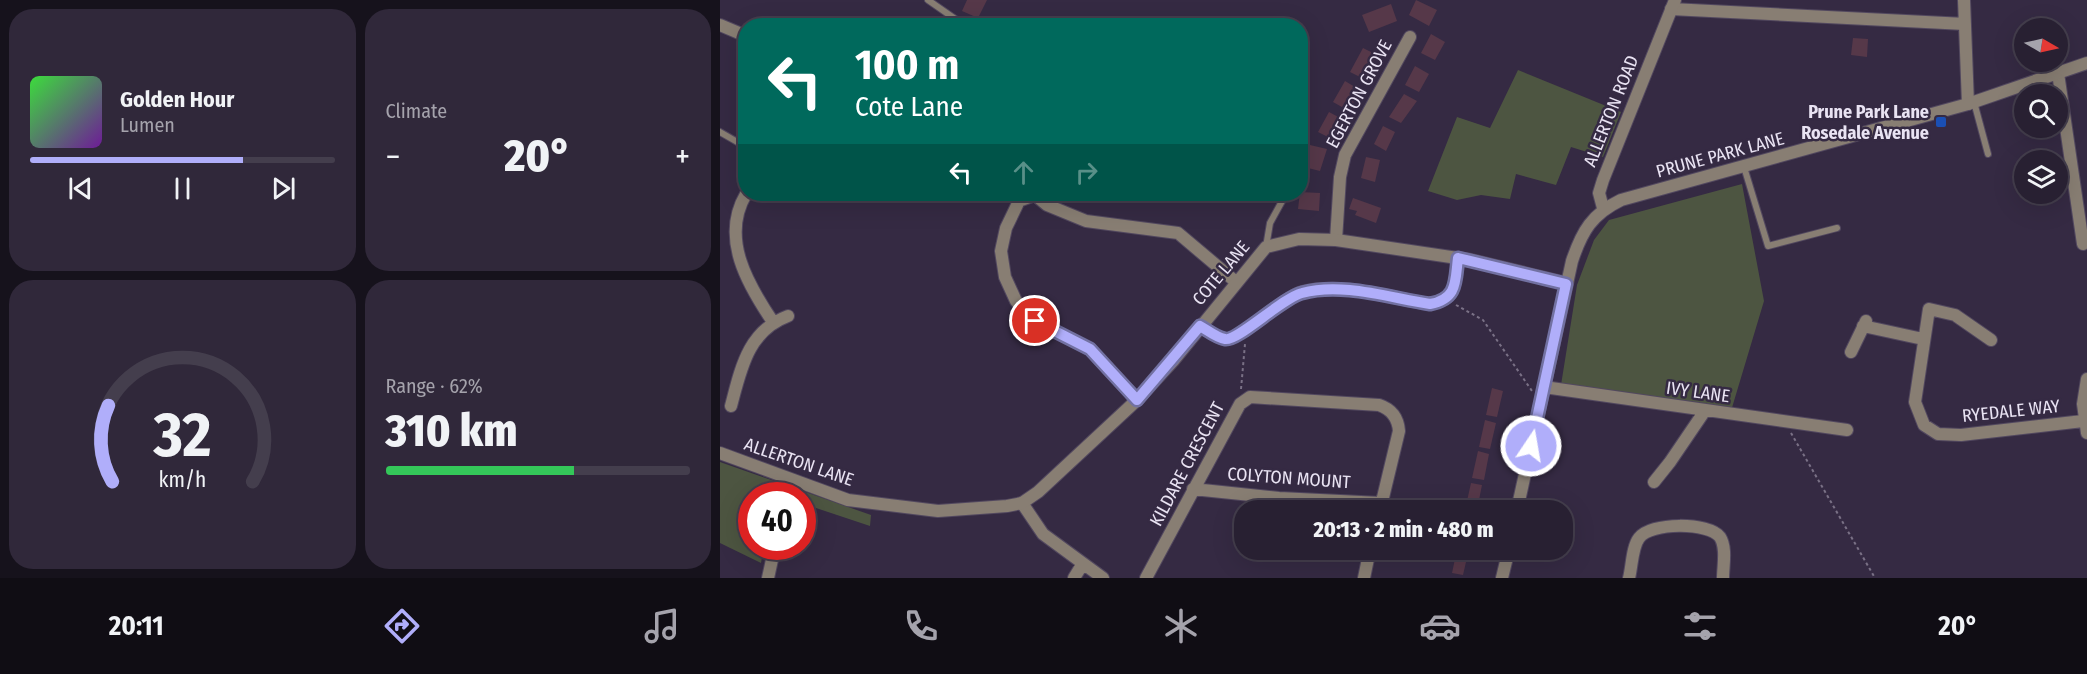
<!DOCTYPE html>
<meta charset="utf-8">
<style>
:root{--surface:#282032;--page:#30283a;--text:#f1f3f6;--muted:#a5a3ac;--line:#443e4d;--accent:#b0aefa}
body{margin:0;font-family:"Fira Sans Condensed",sans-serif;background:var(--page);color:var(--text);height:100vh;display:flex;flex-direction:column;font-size:22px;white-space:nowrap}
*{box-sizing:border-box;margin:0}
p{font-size:20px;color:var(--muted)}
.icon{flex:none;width:33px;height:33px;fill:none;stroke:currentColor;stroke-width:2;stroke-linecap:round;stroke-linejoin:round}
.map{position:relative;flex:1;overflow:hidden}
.sheet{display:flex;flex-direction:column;gap:9px;padding:9px;background:#16121c;width:720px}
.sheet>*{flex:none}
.top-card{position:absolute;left:18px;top:18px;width:570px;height:183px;border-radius:24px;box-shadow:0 6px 24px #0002,0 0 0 2px var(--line);background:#00695c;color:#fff;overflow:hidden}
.needle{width:39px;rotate:99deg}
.controls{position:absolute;left:1294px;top:18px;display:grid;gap:12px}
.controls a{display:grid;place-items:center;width:54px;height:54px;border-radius:50%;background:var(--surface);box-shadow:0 6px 24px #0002,0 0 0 2px var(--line);font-size:30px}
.speed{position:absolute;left:18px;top:482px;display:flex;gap:12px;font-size:30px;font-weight:700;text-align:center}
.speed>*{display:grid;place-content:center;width:78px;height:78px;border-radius:50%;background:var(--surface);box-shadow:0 6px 24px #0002,0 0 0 2px var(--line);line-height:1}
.speed .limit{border:9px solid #d22;background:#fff;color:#111}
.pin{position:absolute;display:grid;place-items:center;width:51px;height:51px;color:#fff;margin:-26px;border:3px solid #fff;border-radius:50%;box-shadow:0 2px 6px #0007}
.me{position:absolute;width:66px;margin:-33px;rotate:12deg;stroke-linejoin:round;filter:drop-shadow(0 0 4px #0008)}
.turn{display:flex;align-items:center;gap:21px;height:126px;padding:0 18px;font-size:27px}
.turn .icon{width:78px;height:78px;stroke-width:2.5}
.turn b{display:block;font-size:42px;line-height:51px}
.lanes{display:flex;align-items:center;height:57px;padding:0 18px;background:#0003;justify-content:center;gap:30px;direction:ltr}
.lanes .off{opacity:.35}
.big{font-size:45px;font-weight:800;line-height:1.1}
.sheet .widget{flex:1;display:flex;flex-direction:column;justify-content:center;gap:9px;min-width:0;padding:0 21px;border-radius:24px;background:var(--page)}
.sheet .dial{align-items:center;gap:0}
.dial svg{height:156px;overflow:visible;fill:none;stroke:var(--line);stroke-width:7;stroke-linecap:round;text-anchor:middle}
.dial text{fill:var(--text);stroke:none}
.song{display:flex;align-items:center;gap:18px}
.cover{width:72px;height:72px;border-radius:9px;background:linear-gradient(135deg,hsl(120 70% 55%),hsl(280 70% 35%))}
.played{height:6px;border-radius:3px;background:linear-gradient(90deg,var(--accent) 70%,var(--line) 70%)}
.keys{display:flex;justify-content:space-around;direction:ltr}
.heat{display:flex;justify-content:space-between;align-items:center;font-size:33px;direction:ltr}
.charge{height:9px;border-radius:4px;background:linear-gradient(90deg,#34c759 62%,var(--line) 0)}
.sheet .tiles{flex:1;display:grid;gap:9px;grid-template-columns:repeat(2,1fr)}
.trip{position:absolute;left:514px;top:500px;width:339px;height:60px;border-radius:24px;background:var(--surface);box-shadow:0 6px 24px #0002,0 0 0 2px var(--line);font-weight:800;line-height:60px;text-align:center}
.tab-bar{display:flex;height:96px;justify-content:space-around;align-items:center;background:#100d14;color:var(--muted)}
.tab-bar .icon{width:42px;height:42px}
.tab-bar .current{color:var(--accent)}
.tab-bar b{font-size:27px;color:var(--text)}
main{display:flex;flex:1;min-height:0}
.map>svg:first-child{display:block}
</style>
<main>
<section class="sheet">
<div class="tiles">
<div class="widget">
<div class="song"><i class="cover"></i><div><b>Golden Hour</b><p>Lumen</p></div></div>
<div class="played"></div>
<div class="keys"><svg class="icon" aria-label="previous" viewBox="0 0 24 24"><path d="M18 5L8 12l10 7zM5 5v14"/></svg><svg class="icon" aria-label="pause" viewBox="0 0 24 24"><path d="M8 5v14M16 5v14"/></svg><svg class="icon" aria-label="next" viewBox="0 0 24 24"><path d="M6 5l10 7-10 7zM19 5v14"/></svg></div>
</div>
<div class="widget"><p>Climate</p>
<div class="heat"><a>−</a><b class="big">20°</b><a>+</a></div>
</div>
<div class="widget dial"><svg viewBox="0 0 100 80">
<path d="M14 69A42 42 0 1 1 86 69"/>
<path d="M14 69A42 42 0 0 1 12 30" stroke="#b0aefa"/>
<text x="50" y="56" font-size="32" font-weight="700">32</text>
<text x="50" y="72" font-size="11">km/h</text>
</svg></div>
<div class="widget"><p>Range · 62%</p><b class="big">310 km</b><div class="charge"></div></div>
</div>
</section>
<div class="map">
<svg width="1367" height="578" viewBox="0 0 1367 578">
<rect width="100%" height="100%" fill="#352a43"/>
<path fill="#4d5541" d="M798,70L901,112L883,157L851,147L836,185L796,174L790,199L761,195L737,200L708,191L737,117L770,128Z
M1022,184L1044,301L1011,411L841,385L857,285L874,240L889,220Z
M0,462L151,515L150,526L90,506L87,524L83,523L82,495H32V546H44L41,563L0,543Z"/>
<path fill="#563849" d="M247,0H267L258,18L242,11Z
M696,0L717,10L709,26L689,15Z
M671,4L677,21L649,32L642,15Z
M711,34L725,42L715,60L701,53Z
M1133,38L1148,39L1147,57L1131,55Z
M643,48L657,55L646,80L630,72Z
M695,66L709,74L699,92L685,85Z
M625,81L640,90L629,111L613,102Z
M684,94L697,101L681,123L669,117Z
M609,112L624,120L614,140L598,132Z
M663,126L675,132L666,151L654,144Z
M590,145L607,149L600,171L584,167Z
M646,157L660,160L655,182L641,178Z
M580,192L600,193L599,211L578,209Z
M633,198L661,208L656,223L635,215L637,211L629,209Z
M772,388L783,391L777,417L766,415Z
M765,420L776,423L770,449L759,447Z
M758,451L769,454L764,480L752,478Z
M751,483L762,485L757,510H745Z
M737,549H749L743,575L732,573Z"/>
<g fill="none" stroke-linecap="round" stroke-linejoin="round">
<g stroke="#52485f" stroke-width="8">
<path id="service" d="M208,0L241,23L287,26
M1254,102L1268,154
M0,132L26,147
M1024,167L1048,246L1117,228
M546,247L550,223L566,194"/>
</g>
<g stroke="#52485f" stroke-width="14">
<path id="minor" d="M1244,0L1248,104
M951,9L1245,24
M0,25L26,36
M1338,73L1363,244
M26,194C0,238 28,285 53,322
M616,240L620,177L625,155L690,37
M480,326C487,330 497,338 505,339C517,342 562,298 582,292C622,282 670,298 710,304C738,299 735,282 738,258
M1143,326L1203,339
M1271,340L1235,315L1209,309L1195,402L1204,425L1218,434L1241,435L1363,421
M1131,352L1146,321
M1367,379L1363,404L1367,433
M824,387L1127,430
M417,400L370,349L314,321L296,301L285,277L281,251L286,228L299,201L315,195L327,205L366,221L458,233L516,282
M11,406C21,368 28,331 68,316
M934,482L950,462L984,412
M473,489L559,498L661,503
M302,503L323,534L383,578
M82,528H84
M48,578L55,546
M354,578L362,565
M426,578L520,404L530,397L659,405C671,409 678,418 679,431L660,510
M644,578L650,549
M909,578C912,567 912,547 919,538C930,522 989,522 1000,537C1007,548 1003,566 1003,578"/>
</g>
<g stroke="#52485f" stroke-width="14">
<path id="tertiary" d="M883,208L879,193L883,180L955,0
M0,453L128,500L218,511L287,506L302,503L318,492L417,400L453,361L546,247L579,239L616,240L751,260L846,283
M797,510L852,261C862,231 872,214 901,200L1248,104L1367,63
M782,578L789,549"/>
</g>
<path stroke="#7a7186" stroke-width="2" stroke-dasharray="3 3" stroke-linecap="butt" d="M736,305L763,320L812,391
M521,389L525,344
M1071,433L1155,578"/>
<use href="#service" stroke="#887e73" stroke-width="6"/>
<use href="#minor" stroke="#887e73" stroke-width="12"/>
<use href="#tertiary" stroke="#887e73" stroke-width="12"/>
</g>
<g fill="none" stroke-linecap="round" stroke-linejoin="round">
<g stroke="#7271a2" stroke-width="15">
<path id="route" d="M315,321L370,349L417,400L480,326C487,330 497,338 505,339C517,342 562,298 582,293C622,282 670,298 710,304C738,299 735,281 738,258L846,284L811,446"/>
</g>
<use href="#route" stroke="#b0aefa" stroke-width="10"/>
</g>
<rect fill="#1a4fb4" stroke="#352a43" stroke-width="2" x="1215" y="116" width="12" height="12" rx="3"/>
<g text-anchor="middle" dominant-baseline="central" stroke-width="5" stroke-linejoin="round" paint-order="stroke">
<g font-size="18" fill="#e9e3f3" stroke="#352a43">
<text transform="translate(639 94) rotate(-62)">EGERTON GROVE</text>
<text transform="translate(891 111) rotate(-68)">ALLERTON ROAD</text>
<text transform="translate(1000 155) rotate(-15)">PRUNE PARK LANE</text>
<text transform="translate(501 273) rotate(-50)">COTE LANE</text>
<text transform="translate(978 392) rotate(8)">IVY LANE</text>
<text transform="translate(1291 411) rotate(-6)">RYEDALE WAY</text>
<text transform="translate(79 462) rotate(19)">ALLERTON LANE</text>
<text transform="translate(467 464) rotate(-62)">KILDARE CRESCENT</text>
<text transform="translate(569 478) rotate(4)">COLYTON MOUNT</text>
</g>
<g font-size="18" font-weight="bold" fill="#e9e3f3" stroke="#352a43" text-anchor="end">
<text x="1209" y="112">Prune Park Lane<tspan x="1209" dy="21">Rosedale Avenue</tspan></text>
</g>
</g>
</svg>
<div class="controls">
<a><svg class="needle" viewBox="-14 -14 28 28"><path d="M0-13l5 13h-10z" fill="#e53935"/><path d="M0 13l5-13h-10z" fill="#a5a3ac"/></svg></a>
<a><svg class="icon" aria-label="search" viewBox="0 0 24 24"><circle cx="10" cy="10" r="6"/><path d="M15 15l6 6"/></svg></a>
<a><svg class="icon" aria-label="layers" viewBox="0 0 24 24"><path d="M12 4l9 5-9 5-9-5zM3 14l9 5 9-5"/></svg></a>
</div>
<div class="speed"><div class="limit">40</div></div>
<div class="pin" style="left:315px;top:321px;background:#d93025"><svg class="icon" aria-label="arrive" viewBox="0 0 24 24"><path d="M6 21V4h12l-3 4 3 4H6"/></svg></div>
<svg class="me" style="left:811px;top:446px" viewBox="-20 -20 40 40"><circle r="17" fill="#b0aefa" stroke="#fff" stroke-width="3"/><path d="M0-11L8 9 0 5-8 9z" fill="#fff"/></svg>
<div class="trip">20:13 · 2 min · 480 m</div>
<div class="top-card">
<div class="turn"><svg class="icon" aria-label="left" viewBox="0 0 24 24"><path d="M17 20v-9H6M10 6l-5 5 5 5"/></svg><div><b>100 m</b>Cote Lane</div></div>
<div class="lanes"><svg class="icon" aria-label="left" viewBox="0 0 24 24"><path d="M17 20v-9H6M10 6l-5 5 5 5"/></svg><svg class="icon off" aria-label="ahead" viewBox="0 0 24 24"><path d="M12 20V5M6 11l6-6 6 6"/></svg><svg class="icon off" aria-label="right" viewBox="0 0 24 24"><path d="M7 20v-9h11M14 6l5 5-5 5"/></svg></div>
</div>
</div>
</main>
<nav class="tab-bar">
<b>20:11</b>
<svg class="icon current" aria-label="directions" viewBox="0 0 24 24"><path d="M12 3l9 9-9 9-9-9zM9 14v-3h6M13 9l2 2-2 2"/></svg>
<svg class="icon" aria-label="music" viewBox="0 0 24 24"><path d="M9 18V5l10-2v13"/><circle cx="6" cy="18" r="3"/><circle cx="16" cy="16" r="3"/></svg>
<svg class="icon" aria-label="phone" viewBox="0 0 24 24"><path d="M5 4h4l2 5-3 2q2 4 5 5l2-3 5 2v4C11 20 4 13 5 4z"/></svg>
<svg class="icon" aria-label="climate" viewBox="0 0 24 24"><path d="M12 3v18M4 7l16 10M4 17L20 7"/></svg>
<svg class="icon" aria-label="car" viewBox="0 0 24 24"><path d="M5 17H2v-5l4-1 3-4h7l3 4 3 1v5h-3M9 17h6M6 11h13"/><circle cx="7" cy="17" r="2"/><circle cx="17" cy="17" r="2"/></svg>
<svg class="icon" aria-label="filters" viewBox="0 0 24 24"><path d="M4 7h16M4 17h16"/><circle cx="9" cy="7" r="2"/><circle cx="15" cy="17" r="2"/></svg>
<b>20°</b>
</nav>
